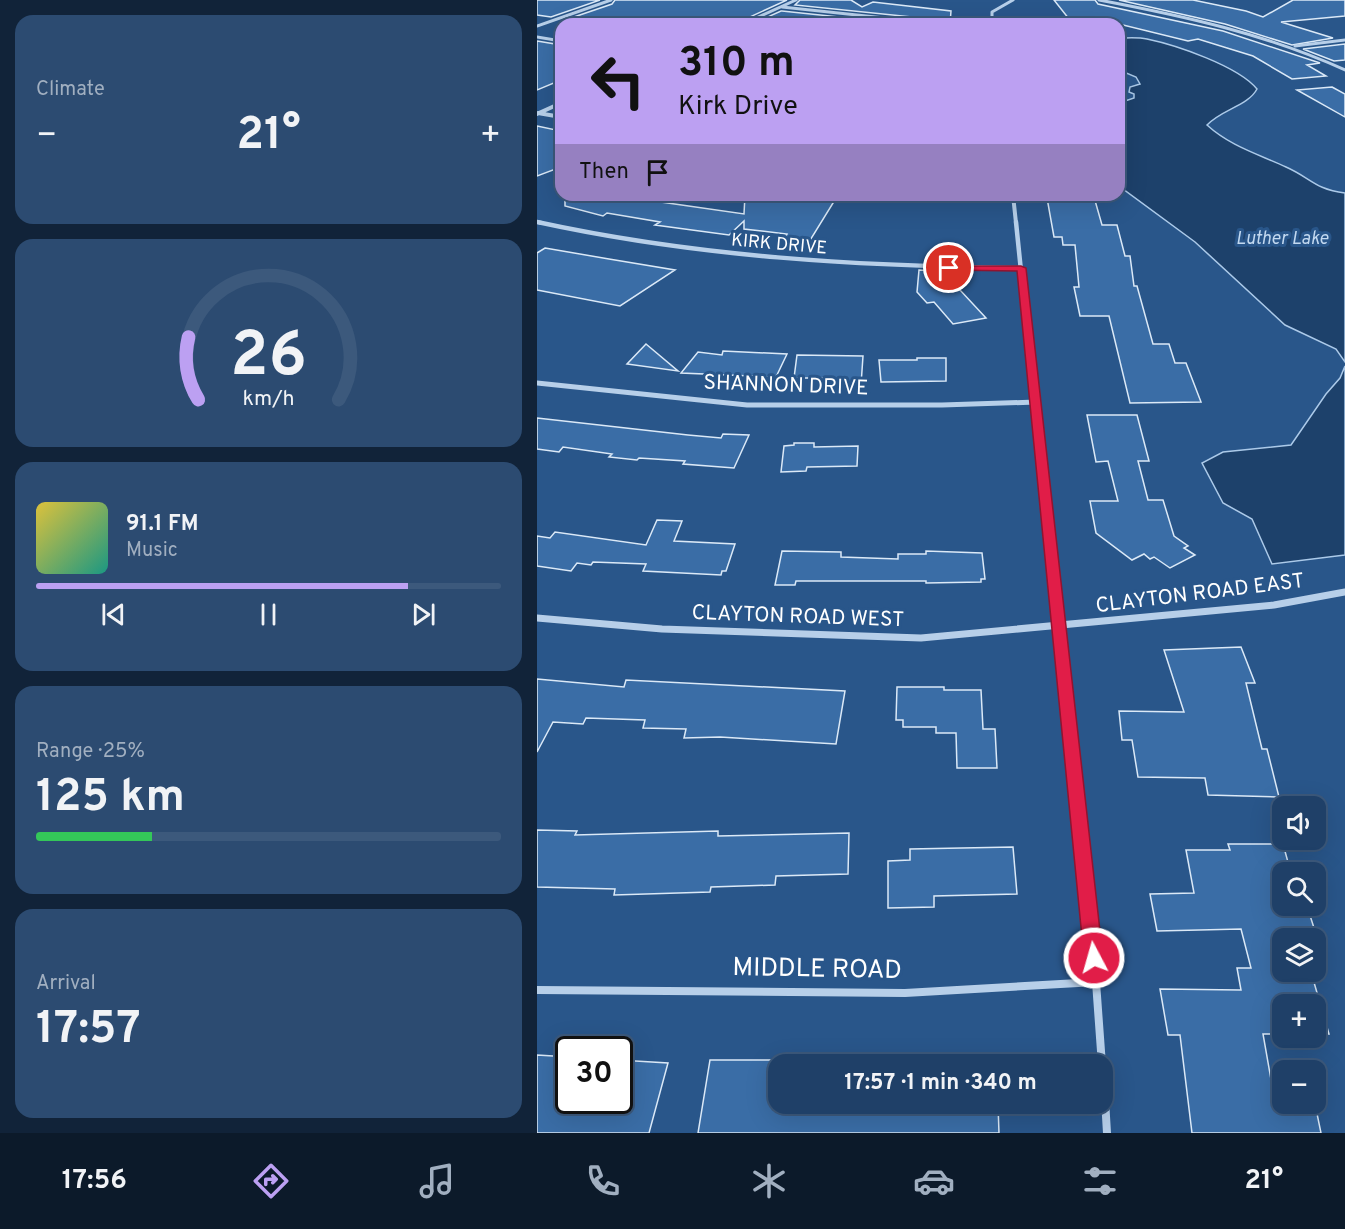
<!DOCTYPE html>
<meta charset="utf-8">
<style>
:root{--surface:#1f4068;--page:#2c4b71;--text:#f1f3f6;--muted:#a1afc0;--line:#3c597c;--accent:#bca0f2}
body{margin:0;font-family:Overpass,sans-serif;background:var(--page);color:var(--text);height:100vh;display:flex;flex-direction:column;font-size:22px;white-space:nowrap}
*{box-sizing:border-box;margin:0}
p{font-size:20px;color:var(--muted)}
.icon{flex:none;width:33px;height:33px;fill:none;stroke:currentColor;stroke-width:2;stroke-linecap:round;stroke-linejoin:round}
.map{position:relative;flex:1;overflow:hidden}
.side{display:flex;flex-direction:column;gap:15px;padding:15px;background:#112339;width:537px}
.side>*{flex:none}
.banner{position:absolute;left:18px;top:18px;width:570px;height:183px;border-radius:18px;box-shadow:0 6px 24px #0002,0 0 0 2px var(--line);background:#bca0f2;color:#111;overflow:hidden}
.buttons{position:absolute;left:735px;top:796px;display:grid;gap:12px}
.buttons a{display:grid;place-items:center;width:54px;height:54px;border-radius:12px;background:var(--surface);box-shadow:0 6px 24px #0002,0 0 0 2px var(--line);font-size:30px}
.speed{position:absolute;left:18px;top:1036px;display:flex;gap:12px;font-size:30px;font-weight:700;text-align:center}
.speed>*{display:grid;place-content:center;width:78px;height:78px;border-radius:50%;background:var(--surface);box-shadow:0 6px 24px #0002,0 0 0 2px var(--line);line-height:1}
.speed .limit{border:3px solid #111;border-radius:9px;background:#fff;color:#111}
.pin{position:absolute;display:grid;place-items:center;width:51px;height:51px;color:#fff;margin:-26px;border:3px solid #fff;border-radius:50%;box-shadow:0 2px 6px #0007}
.me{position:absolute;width:66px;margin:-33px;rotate:354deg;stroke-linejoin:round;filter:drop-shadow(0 0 4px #0008)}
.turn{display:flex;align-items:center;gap:21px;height:126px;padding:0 24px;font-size:27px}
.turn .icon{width:78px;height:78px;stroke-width:2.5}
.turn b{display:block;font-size:42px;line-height:51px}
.then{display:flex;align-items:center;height:57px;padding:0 24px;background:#0003;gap:12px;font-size:22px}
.big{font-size:45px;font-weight:700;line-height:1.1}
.side .card{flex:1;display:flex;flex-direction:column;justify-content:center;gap:9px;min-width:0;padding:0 21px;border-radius:18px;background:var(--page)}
.side .dial{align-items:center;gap:0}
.dial svg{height:156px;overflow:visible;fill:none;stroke:var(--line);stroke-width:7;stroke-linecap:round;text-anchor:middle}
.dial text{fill:var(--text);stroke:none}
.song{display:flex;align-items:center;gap:18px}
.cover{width:72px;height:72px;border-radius:9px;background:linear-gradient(135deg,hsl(50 70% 55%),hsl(170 70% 35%))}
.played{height:6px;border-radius:3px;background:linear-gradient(90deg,var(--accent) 80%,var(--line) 80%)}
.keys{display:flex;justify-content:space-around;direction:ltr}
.heat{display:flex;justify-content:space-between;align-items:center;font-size:33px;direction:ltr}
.charge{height:9px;border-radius:4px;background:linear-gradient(90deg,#34c759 25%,var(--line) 0)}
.trip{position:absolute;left:231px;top:1054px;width:345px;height:60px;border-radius:18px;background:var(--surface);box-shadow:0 6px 24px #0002,0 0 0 2px var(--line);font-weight:700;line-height:60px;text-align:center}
.menu{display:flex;height:96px;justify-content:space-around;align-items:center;background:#0c1a2a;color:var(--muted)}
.menu .icon{width:42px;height:42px}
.menu .on{color:var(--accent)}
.menu b{font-size:27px;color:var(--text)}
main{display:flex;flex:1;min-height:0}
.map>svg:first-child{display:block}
</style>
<main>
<section class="side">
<div class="card"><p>Climate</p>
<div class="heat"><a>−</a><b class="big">21°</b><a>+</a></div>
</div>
<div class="card dial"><svg viewBox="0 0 100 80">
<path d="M14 69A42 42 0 1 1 86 69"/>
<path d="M14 69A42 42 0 0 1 9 37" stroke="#bca0f2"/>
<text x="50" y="56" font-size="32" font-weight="700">26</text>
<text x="50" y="72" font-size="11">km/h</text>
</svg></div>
<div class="card">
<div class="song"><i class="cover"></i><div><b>91.1 FM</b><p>Music</p></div></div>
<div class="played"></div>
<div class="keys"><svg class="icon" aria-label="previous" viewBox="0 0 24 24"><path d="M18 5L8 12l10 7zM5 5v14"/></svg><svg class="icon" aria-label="pause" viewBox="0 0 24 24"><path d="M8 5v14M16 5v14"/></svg><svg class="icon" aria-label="next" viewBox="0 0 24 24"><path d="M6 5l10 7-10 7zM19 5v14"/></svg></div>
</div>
<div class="card"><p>Range · 25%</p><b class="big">125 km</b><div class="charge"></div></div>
<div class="card"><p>Arrival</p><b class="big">17:57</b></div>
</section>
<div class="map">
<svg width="808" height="1133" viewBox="0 0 808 1133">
<rect width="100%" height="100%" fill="#29568a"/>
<path fill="#1d416b" stroke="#accae9" stroke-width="1.5" d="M582,38C591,38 601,37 610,39C639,45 701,66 720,89C711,106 685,109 670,125C693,146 721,154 749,167C774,178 777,189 808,193V362L799,349L748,325L658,242L582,186V103L597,98V94L592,92L593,87L603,84L599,77L582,70Z
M808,366V555L735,564L715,519L686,503L665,463L686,452L754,445L789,394L803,378Z"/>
<path fill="#3a6da6" stroke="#dbe9f7" stroke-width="1.5" d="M0,0H63L14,17L0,15Z
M78,0H250L204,21L202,24H65L31,19L75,4Z
M263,0H314L325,7L336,2L414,11L413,24H408L404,20L258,5Z
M517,0H558L561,4L686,31L783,63L770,65L789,76L755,79L716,56L661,39L651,41L582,24H536Z
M582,0H656L709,11L726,17L756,0H808V16L744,22L796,38L755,45L688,24Z
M244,11H245L369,24H215Z
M0,41L24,45V80L0,90Z
M808,44V60L797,61L766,49Z
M795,87L808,94V117L760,90Z
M0,126L24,131V167L0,176Z
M28,195H119L110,200L207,214L208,195H301L272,242L246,240L250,234L207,229V221L192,235L118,225L123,222L70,213L66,216L28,206Z
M557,197L565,225H580L588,256H593L597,286H600L616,344H632L638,363H649L664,402L593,403L572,316H543L537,287H542L538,245H526L525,237H517L510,198Z
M8,248L72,259L138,270L83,306L0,290V253Z
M382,270L395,271L415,292L423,290L449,318L416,324L397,302L390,303L380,292Z
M109,344L141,371L90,364Z
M186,351L250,354L239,377L144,373L161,352L185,355Z
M260,355L326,356L324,385H287L288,378H257Z
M380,358H409V381L344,382L342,360H380Z
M550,415H600L612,461H601L611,500H626L637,536L651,546L647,548L658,555L633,568L617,557L613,559L607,554L595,560L559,533L553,501H581L571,461L559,462Z
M0,418L151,435L184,438L186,434L212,435L197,468L146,464L148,461L102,458L100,460L72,457L75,454L26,447L22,452L0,449Z
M257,443H277V447L321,446L320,466L270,467L269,471L244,472L247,446L257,445Z
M120,520L145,521L137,541L198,544L189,571H185L184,575L106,571L109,564L56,562L54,565L40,563L34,571L0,566V536L13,538L18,532L109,545Z
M245,551L304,552V557L361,559V554H389V551L445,553L448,579H444V582L389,583V581H259L258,585H238Z
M704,647L718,683H709L725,749H730L742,797L671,795L668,778L601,777L595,740H585L582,711L647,712L627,650Z
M0,679L87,687L89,680L308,691L299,744L183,737L147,738L149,729L106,728L108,720L49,718L46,724L16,722L0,752Z
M360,687H407V690H444L446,729H458L460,768H420L419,733H399V727H366V720H359Z
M0,830L40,831L38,835L181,831V836L312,833L311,874L239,876L238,885L174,887L173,892L77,895L78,889L0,887Z
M691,844H746L754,873H746V906H770L785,953H778V939H746V972H774L792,1034H778V1005H746V1034H726L735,1085H746V1104H778L784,1133H655L643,1035H631L623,989L704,990L700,968H714L704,929L620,931L613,894L657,893L649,850H693Z
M476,847L480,894L397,896V907L351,908V861L373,860V849Z
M0,1055L32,1057V1101H82V1060L131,1063L112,1133H0Z
M173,1060H242V1104H461L462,1133H161Z"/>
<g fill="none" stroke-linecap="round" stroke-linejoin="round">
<path stroke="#b7cfe9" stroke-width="3" d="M562,0C647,16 729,34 808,70
M245,7L404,24
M206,24L259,0
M455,24V12L476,0
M0,26L74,0
M0,37L24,41
M758,46L808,40"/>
<path stroke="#b7cfe9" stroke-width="4" d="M1,113L24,117
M0,114L24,103
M476,195L479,223
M0,222L5,223"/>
<path stroke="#b7cfe9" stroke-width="4.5" d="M0,222C161,257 319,266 484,268
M479,222L495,379"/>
<path stroke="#b7cfe9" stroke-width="5" d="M495,378L516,576
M0,383L210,405H405L499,402"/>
<path stroke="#b7cfe9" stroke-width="7" d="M516,574L542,823
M0,618L125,629L384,638L737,605L808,592"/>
<path stroke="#b7cfe9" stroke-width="8" d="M542,821L559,982L565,1065
M0,990L368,993L559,982
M566,1066L570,1133"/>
</g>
<path fill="#e11d48" stroke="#92132f" stroke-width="1.5" d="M409,266H484L489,268L566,958L563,964L557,966L550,964L547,958L480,271L412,270L408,268Z"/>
<g text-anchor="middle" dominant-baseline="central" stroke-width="6" stroke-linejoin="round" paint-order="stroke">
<g font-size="18" font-style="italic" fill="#c3d9f0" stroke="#29568a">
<text x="745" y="239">Luther Lake</text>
</g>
<g font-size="18" fill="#fff" stroke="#29568a">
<text transform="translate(242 245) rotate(5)">KIRK DRIVE</text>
</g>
<g font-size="21" fill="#fff" stroke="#29568a">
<text transform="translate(249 386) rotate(2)">SHANNON DRIVE</text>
<text transform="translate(663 594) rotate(-7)">CLAYTON ROAD EAST</text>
<text transform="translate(261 617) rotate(2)">CLAYTON ROAD WEST</text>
</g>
<g font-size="26" fill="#fff" stroke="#29568a">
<text transform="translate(280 970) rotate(1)">MIDDLE ROAD</text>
</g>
</g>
</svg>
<div class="buttons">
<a><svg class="icon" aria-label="sound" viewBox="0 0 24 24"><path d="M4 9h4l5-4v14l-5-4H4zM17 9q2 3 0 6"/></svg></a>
<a><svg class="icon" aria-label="search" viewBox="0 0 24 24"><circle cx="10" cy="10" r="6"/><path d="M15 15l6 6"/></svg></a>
<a><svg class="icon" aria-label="layers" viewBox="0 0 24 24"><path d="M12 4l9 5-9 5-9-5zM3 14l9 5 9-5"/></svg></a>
<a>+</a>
<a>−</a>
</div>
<div class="speed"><div class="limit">30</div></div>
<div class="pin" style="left:412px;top:268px;background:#d93025"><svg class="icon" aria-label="arrive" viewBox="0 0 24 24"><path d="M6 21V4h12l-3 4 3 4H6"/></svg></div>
<svg class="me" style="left:557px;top:958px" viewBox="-20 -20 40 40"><circle r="17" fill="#e11d48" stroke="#fff" stroke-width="3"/><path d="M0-11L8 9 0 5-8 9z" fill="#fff"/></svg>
<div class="trip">17:57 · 1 min · 340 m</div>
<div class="banner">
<div class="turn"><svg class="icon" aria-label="left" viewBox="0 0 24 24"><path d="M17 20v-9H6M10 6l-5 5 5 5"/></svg><div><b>310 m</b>Kirk Drive</div></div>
<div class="then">Then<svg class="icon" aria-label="arrive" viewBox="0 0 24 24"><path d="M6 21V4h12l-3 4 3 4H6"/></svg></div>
</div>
</div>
</main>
<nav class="menu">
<b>17:56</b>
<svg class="icon on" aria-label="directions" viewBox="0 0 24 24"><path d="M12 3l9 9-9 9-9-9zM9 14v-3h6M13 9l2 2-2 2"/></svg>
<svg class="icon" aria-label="music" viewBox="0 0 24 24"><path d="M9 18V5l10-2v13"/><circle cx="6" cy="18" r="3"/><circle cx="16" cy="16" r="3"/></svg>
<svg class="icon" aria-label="phone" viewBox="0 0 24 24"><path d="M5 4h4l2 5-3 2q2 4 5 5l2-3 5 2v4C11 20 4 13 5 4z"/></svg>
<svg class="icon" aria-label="climate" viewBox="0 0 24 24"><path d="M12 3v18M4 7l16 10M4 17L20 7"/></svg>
<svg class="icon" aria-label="car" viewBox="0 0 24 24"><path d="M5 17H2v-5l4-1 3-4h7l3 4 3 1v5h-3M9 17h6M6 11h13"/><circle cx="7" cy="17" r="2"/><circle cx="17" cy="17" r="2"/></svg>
<svg class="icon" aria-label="filters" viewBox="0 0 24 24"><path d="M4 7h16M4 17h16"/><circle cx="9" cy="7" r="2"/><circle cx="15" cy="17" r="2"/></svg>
<b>21°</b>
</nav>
